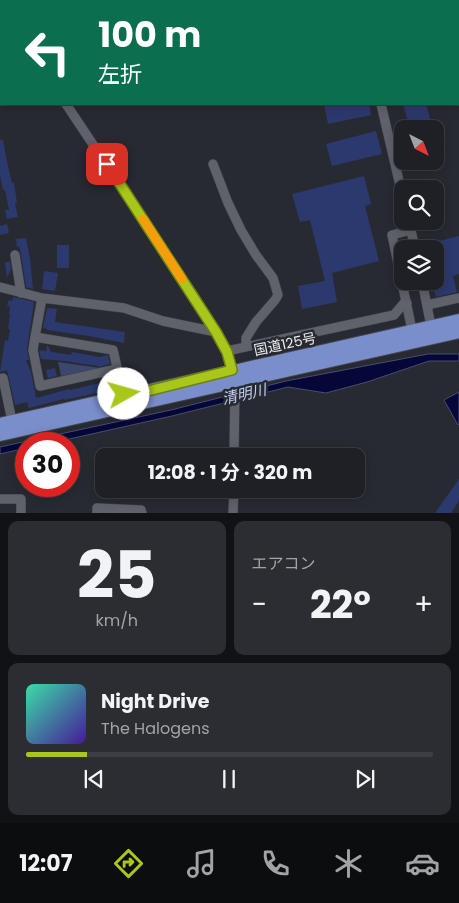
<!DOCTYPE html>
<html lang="ja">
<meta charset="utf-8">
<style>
:root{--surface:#1e2026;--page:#2b2d32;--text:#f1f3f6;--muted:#a1a3a7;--line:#3c3e43;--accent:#a9c71b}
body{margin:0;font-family:Poppins,"Noto Sans JP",sans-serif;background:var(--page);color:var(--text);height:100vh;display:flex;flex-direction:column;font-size:19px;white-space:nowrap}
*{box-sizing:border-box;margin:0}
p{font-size:16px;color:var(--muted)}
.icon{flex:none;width:28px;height:28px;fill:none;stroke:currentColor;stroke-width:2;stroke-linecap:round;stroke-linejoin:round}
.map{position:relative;height:513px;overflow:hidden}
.details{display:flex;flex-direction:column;gap:8px;padding:8px;background:#101215;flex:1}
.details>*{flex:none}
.banner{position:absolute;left:0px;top:0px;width:460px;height:105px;box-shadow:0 2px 12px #0003,0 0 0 1px var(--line);background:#0b6e4f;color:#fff;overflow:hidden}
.needle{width:32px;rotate:138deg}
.tools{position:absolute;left:394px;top:120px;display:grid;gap:10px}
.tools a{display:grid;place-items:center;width:50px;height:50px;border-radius:10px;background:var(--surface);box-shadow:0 2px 12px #0003,0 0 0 1px var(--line);font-size:25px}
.speed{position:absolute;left:15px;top:432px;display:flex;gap:10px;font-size:25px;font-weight:700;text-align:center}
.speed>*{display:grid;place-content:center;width:65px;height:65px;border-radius:50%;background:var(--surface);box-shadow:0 2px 12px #0003,0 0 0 1px var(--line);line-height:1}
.speed .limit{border:8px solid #d22;background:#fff;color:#111}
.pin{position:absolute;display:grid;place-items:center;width:42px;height:42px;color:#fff;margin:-21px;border-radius:10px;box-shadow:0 2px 8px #0006}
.me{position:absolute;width:55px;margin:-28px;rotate:83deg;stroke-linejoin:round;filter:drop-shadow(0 0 4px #0008)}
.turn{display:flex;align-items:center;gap:18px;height:105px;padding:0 15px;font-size:22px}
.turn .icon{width:65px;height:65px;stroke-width:2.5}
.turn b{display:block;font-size:35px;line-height:42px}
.big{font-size:38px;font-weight:700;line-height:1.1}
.details .tile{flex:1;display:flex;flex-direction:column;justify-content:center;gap:8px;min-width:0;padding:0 18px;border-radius:10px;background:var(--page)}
.details .dial{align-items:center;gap:0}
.dial b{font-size:65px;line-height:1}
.song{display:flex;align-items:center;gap:15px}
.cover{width:60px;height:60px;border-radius:8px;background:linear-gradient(135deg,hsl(160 70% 55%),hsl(260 70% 35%))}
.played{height:5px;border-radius:2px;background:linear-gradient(90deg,var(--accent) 15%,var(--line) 15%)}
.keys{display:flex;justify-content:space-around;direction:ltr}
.heat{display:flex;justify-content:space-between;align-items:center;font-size:28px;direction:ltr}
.details .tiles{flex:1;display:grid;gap:8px;grid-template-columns:1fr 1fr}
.tile:last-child{grid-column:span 2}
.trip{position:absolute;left:95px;top:448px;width:270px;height:50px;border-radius:10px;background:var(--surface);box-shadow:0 2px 12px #0003,0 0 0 1px var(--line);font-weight:700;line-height:50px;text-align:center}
.tabs{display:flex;height:80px;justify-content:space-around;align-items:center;background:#0c0d0f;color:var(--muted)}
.tabs .icon{width:35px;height:35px}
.tabs .active{color:var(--accent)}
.tabs b{font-size:22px;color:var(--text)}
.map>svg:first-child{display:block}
</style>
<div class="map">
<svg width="459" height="513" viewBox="0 0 459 513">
<rect width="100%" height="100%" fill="#282a32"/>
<path fill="#3c476c" d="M58,362L100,368L61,376Z"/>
<path fill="#060739" stroke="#4a4b70" d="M428,354H459V361H429L367,382L326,393L288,387L172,416L47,444H26V448L0,454V447L171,410L286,381Z
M459,392V424L458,425L444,400Z"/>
<path fill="#2b396e" d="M324,104H369L371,115L328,124Z
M403,104H426L433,129H410Z
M376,131L382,154L332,166L326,144Z
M0,140H3L7,162L12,183H14L17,203H15L18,217L7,219L5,210H9L5,190H3L0,176Z
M364,176L371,204L365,206L379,261L332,273L337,302L302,309L298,286L325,281L310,220L300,222L292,194Z
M7,224L9,233L0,235V226Z
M459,236V274L453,276L457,292L436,297L431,281H435V279L440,277L435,257V249H433L431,243Z
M26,238L30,259L33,289L26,287L21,254L19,246L17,247L16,239Z
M57,245H69V268H57Z
M5,262H10L11,269L7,278Z
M44,271L58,273L55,291L42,289Z
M13,297L34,302L27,349L29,360H26L31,372L36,398L69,389L70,390L113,380L115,389L64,400V399L29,408L27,402L15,405L7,370L0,372L5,340L8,341L10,329H8L10,314H9L10,307L7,305L9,300L12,301Z
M47,308L57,309L55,322L125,332L124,343L89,336L47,330V329L43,328Z
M47,345L48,346L51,352L71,355L72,352L99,357L108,355L110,364L98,367V366L64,361L41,359L39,350L46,351Z
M55,368L57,376L48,378L46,370Z
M459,479V501L451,513H435Z"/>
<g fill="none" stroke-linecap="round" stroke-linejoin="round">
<g stroke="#45474d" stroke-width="10">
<path id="minor" d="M202,0V1
M356,0L357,1
M0,9L1,11
M66,104L194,296L216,332L227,351L235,383L234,456
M381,104L402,194
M213,164L228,203L241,230L256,255L273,278L278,295L275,300L256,322L246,338V347
M409,221L415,249
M411,230L392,235L412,330L416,334
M15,255L21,293
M422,281L431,326L428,330
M0,287L42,298L124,308L163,321L216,332
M42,298L35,337L113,350L124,397
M427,305L459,298
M35,337L33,350L40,386L117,369
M227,351L394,315L404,303H407
M0,379L3,378L12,421
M0,499H21V513
M97,513V508L141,510L142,513
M233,513L234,489"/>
</g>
<g stroke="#45474d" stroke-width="14">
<path id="highway" d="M0,424C153,390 306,354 459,320
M0,435L459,332"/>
</g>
<use href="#minor" stroke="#5f626a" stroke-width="9"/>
<use href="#highway" stroke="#7b8ecc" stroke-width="12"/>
</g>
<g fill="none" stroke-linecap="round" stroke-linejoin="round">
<g stroke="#6e8112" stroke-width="12">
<path id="route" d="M107,164L216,332L227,352L232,370L124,397V394"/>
</g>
<use href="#route" stroke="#a9c71b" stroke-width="9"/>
<path stroke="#f59e0b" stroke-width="9" d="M143,219L182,279"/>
</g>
<g text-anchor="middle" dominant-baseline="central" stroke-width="5" stroke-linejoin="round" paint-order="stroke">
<g font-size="14" fill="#e9ebf0" stroke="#282a32">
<text transform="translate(285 344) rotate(-12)">国道125号</text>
</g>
<g font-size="15" font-style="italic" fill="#c2cef0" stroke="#282a32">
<text transform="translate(244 394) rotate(-13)">清明川</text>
</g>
</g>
</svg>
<div class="tools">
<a><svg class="needle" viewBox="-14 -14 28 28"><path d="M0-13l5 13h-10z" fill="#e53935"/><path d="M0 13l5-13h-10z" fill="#a1a3a7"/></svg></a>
<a><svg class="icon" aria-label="search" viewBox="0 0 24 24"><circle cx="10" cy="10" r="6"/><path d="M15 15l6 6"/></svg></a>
<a><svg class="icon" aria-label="layers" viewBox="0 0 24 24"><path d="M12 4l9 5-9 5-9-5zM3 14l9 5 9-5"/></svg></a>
</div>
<div class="speed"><div class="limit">30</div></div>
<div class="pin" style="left:107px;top:164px;background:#d93025"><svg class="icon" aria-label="arrive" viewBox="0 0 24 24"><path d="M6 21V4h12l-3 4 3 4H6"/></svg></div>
<svg class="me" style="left:124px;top:394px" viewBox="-20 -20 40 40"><circle r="19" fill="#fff"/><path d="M0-13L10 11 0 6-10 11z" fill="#a9c71b"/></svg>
<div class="trip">12:08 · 1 分 · 320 m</div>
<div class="banner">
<div class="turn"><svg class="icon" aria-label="left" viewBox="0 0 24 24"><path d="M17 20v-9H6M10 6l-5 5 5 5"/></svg><div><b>100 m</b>左折</div></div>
</div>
</div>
<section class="details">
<div class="tiles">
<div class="tile dial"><b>25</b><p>km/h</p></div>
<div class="tile"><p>エアコン</p>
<div class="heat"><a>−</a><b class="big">22°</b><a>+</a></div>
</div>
<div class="tile">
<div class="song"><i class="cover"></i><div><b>Night Drive</b><p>The Halogens</p></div></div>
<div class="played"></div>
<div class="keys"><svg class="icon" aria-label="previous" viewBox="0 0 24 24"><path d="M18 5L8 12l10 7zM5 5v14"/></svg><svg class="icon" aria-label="pause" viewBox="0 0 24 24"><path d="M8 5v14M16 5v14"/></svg><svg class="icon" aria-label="next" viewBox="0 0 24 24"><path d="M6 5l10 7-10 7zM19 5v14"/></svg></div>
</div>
</div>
</section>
<nav class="tabs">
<b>12:07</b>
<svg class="icon active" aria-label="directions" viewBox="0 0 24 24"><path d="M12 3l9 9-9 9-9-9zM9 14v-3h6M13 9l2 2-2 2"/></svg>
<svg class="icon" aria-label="music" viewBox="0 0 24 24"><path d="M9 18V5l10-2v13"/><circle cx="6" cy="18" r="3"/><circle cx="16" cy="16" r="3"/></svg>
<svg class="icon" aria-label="phone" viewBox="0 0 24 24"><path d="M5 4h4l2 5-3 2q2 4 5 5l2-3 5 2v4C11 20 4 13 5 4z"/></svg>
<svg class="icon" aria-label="climate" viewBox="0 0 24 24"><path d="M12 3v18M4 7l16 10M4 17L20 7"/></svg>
<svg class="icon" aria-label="car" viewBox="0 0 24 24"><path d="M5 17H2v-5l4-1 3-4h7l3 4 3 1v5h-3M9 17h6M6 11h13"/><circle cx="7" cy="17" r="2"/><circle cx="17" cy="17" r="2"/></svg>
</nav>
